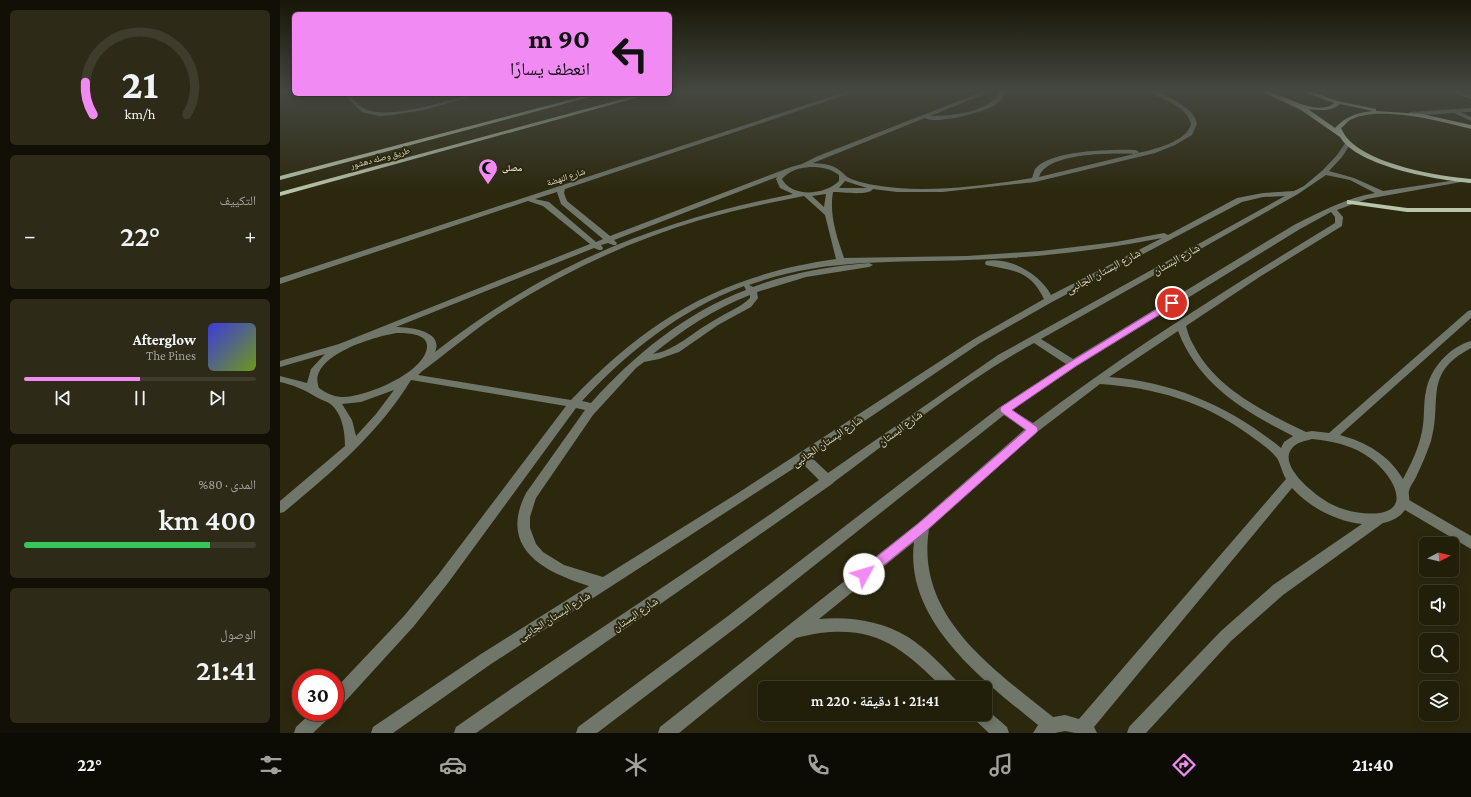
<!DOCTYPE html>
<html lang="ar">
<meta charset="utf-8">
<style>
:root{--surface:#211e0a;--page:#2d2b18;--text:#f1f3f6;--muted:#a2a29c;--line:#3e3c2b;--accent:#f28af3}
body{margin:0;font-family:"Crimson Pro","Noto Naskh Arabic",serif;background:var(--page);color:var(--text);direction:rtl;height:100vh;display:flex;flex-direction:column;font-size:15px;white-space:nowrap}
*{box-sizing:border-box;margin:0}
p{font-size:13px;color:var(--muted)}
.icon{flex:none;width:22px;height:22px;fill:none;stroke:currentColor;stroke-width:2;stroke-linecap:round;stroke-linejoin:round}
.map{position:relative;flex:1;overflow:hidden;direction:ltr}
.panel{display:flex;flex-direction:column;gap:10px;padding:10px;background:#121006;width:280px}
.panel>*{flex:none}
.guide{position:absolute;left:12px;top:12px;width:380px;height:84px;border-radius:6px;box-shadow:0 2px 10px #0003,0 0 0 1px var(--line);direction:rtl;background:#f28af3;color:#111;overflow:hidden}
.needle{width:26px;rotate:83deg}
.controls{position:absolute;left:1139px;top:537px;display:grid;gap:8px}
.controls a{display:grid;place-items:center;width:40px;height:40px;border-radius:6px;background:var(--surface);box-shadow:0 2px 10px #0003,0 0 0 1px var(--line);font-size:20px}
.speed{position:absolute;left:12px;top:669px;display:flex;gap:8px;font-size:20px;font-weight:700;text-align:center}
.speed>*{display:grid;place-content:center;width:52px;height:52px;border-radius:50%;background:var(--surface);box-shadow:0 2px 10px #0003,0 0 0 1px var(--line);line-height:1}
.speed .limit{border:6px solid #d22;background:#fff;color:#111}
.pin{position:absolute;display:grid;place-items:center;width:34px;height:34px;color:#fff;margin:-17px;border:2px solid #fff;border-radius:50%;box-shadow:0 1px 4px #0007}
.me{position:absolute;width:44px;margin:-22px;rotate:51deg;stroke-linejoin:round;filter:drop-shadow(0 0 3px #0008)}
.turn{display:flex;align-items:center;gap:14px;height:84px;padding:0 16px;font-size:18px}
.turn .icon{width:52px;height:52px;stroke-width:2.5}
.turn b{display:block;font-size:28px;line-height:34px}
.big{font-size:30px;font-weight:600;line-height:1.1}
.panel .card{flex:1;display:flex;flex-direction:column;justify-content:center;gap:6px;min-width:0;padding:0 14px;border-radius:6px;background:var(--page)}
.panel .dial{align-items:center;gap:0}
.dial svg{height:104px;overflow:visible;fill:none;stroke:var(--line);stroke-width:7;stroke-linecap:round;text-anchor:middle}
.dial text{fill:var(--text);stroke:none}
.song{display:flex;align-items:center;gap:12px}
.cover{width:48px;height:48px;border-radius:6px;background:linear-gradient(135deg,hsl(240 70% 55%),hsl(80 70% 35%))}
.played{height:4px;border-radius:2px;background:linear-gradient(90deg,var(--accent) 50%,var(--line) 50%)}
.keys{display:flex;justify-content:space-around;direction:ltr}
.heat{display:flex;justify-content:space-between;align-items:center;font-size:22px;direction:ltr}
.charge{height:6px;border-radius:3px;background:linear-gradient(90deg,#34c759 80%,var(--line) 0)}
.trip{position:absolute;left:478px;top:681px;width:234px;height:40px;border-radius:6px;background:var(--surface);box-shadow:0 2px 10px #0003,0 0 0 1px var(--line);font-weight:600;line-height:40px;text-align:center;direction:rtl}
.tab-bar{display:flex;height:64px;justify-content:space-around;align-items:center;background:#0d0c04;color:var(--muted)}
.tab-bar .icon{width:28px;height:28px}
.tab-bar .active{color:var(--accent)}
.tab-bar b{font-size:18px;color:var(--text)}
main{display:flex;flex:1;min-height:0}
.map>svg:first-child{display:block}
</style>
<main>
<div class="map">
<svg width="1191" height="733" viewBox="0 0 1191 733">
<rect width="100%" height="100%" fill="#2c280e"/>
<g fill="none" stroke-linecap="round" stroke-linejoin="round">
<path fill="#70766a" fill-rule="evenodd" d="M571,90H580L285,189L284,193L287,201L330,236L511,167L522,164L538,156L707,90H715L650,116C672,116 710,113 721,90H727C724,96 721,101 715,105C704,112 656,125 645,118L533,163C549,164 555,165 566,176C570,180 588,184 594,185C643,194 703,186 752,178C753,175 754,172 755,169C770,150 833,149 856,150L859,152L856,154C834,153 767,152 759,177L858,153C873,150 908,141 911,124C906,104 882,101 867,90H875L883,94L898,102L911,112L915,118L917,124L912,135L895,145L875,153L755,182L662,192H617L593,189C589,196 562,192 553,192C549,215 557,237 564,258L687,256L761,251L836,242L884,233L888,235L957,198L983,193L1014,191L1024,186L1043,170L1057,155L1066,142L1068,141L1071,143L1062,157L1049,171L1074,178L1103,191L1183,179L1184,180L1181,182L1087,199L1057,210L1063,217L1062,226L981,276L906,326C908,333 910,340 914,346C936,389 985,412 1026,432L1032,431L1049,433L1188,311L1191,310V318L1060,435C1086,442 1109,455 1123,479C1131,464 1139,448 1142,431C1145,418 1143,404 1146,391C1150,369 1169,347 1191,341V348C1142,374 1163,400 1151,441C1147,453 1142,464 1137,475C1135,480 1130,486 1129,491C1128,494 1130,497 1129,500L1191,536V549L1125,510C1119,518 1112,521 1103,523L1003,595L951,641L866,733H847L849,727L941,631L993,585L1082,524C1056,521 1030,508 1012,488L814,727L817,733H795L785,731L775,733H753L758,725C704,681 624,621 634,542L539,619C569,616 602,621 628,637C647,649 663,667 679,683L682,688H663C624,650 599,626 540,633C532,634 524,636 516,638L399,733H378L380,727L638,523L745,429L724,415L458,626L317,733H296L298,727L448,616L720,407L786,364L754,343C683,382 619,434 554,482L552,484L196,733H174L176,727C296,643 420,565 539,480L522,463L211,664L113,733H91L93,727L201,654L309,586C263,572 218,548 246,493L305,410L296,408L168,583L134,626L61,706L55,708V689L124,616L158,575L286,406L131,380C98,434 52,472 4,512L0,513V501L65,446C65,431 62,412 49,403C46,401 41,400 38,398C25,390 14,385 0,382V376L27,383L31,369L45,354L0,367V361L59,344L310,244L263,206L248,201L0,284V278ZM530,167C541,167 550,168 559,175V181C545,195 512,198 502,179C510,170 519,168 530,167ZM1046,175L1070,180L1095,193C1066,198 1040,212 1014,225L793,359L761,339L1018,194ZM497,177L496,179L500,188L513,194C375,221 266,265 155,352C164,331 130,327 116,327L314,248L319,250H322L323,248L321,245L328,243L333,245H336L337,243L334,240ZM565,181L587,188H559ZM277,192L281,204L323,239L316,242L269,202L255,199ZM546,194L544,207L532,196ZM524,196L545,215L556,259C443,275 369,318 291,400L138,375C144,369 151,365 157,360C173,347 189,335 205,323C271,278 343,243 420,220C454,210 489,203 524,196ZM1005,196L718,355L548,473L531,457L700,343L772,302L962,202L983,197ZM1051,212L1055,217V223C952,286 849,350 753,423L732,410L797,366L1020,229ZM882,238L771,295C761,275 730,256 706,261L705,263L706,265C734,271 750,270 764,299L694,339L458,493L323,577L284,565L263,552L256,544L250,528V517L256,498L313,415L356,368L364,362L379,359L399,352L438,325L471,307L478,298L477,292L526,277L589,267L593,265L589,263C549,266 510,273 473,287L469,285C543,258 610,263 687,260C753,258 818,251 882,238ZM464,286L466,290C405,313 354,355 311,403L302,401C347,352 400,310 464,286ZM470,295V298C460,308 445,313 433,321C413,332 396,350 373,354C402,330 434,309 470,295ZM898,331C919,385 964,411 1013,436L1004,442L1001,448C951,407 894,382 829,377ZM117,333C126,333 148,333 147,347C145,373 84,398 61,397C52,396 46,393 39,388C26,356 96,336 117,333ZM820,384C876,388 922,401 968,434C977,441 989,448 996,457C1000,461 1002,473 1006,479L799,719L785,715L773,717C714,669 635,617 649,529L757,432ZM114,390L96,414L76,436L72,420L62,404L81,402ZM1032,439C1050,441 1068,444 1084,454C1114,472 1140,519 1082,513C1071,512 1061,509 1051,504C1037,497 995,465 1013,447C1018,442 1025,441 1032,439Z
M1166,90H1175L1191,95V99Z
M63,94H69C74,100 80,107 87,110C113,119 167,101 193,94H202L143,110L112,115L99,116L82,112Z
M1191,108V112H1181L1191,117V121L1174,113L1130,116L1127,114L1130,112Z
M705,708L727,727L729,733H709L695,720L693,714H705Z
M32,712H51L49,718L33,733H14L16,727Z"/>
<path fill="#b9c5ad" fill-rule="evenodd" d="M978,90C999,90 1036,119 1054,103L1018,90H1027L1058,101L1096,109V111L1142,114L1191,125V129C1160,121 1099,105 1070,120C1067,122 1064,126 1061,128C1063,132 1065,136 1068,139C1091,165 1158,176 1191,179V183C1158,180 1078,167 1060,137L1021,110ZM1060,104L1093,111C1077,113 1066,116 1055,128L1028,109C1039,110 1051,112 1060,104Z
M312,94H321L0,180V176Z
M361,94H370L0,196V192Z
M1067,200L1127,208H1191V212H1127L1070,204H1067Z"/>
</g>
<linearGradient id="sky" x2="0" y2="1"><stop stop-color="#181608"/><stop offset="0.47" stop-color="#454841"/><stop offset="1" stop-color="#454841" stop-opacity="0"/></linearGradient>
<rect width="1191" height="193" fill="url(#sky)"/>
<path fill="#f28af3" stroke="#9d5a9e" d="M892,300L896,303L895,305L796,366L732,410L757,427L758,430L757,432L647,530L588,578L584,580L579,578L577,574L579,571L639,523L746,430L721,412L720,410L721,407L790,362Z"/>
<defs>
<g id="mosque-pin" transform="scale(1)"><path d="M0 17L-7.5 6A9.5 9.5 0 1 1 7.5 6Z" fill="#f28af3" stroke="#2c280e"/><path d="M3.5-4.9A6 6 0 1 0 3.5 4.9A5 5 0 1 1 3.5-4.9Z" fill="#111"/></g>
</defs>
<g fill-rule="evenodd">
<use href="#mosque-pin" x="208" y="168"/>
</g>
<g text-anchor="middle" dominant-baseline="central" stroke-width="4" stroke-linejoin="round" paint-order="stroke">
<g font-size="9" fill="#dddccc" stroke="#2c280e">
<text transform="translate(100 158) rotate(-15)">طريق وصله دهشور</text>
<text transform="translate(286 177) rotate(-18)">شارع النهضة</text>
</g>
<g font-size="9" font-weight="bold" fill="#dddccc" stroke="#2c280e" text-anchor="start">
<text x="222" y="168">مصلى</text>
</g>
<g font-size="11" fill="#dddccc" stroke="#2c280e">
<text transform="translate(896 259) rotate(-29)">شارع البستان</text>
<text transform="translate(823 271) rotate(-28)">شارع البستان الجانبى</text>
<text transform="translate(620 428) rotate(-36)">شارع البستان</text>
<text transform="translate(547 441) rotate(-34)">شارع البستان الجانبى</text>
<text transform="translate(355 614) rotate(-34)">شارع البستان</text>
<text transform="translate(274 616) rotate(-32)">شارع البستان الجانبى</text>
</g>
</g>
</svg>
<div class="controls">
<a><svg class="needle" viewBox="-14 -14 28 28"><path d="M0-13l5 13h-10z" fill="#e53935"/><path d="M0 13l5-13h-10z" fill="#a2a29c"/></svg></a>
<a><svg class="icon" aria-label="sound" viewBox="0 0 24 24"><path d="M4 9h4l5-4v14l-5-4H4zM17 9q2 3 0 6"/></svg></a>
<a><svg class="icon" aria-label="search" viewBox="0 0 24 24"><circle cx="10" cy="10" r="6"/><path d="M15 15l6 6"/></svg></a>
<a><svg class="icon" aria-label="layers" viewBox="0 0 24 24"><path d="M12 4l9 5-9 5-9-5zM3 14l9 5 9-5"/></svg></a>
</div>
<div class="speed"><div class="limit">30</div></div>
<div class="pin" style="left:892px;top:303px;background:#d93025"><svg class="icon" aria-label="arrive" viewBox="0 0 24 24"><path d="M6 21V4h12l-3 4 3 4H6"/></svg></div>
<svg class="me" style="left:584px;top:574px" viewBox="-20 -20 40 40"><circle r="19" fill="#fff"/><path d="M0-13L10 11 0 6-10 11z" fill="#f28af3"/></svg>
<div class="trip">21:41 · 1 دقيقة · 220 m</div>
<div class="guide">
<div class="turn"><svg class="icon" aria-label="left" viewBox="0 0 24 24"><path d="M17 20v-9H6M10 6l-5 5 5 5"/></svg><div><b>90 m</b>انعطف يسارًا</div></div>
</div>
</div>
<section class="panel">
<div class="card dial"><svg viewBox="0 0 100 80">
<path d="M14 69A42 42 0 1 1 86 69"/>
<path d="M14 69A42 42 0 0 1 8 44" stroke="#f28af3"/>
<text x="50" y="56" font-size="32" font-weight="700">21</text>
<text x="50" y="72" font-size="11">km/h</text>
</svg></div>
<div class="card"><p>التكييف</p>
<div class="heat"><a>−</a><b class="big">22°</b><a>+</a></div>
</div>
<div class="card">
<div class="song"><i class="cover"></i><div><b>Afterglow</b><p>The Pines</p></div></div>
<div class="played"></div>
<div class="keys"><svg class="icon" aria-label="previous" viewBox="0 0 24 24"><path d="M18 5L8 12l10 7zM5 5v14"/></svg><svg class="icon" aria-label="pause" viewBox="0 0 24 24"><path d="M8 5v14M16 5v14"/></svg><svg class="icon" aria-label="next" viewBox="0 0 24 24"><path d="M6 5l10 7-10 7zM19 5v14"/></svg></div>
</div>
<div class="card"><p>المدى · 80%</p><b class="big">400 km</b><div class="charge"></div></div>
<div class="card"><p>الوصول</p><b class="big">21:41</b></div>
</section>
</main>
<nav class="tab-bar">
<b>21:40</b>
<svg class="icon active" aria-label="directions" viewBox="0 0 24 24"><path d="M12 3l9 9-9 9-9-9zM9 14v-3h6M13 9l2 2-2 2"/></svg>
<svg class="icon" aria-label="music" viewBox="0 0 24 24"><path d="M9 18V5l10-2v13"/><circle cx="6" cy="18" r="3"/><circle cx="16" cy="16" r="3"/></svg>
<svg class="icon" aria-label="phone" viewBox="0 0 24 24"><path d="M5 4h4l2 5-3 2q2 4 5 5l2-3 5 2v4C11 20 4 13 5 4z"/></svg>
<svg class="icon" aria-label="climate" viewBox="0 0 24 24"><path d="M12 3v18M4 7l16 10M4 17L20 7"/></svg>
<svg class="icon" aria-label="car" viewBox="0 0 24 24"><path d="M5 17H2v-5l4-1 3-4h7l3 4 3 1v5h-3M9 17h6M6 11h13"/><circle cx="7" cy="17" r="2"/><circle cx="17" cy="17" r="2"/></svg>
<svg class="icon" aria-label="filters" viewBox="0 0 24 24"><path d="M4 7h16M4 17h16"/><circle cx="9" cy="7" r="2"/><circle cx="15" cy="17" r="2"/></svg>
<b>22°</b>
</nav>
